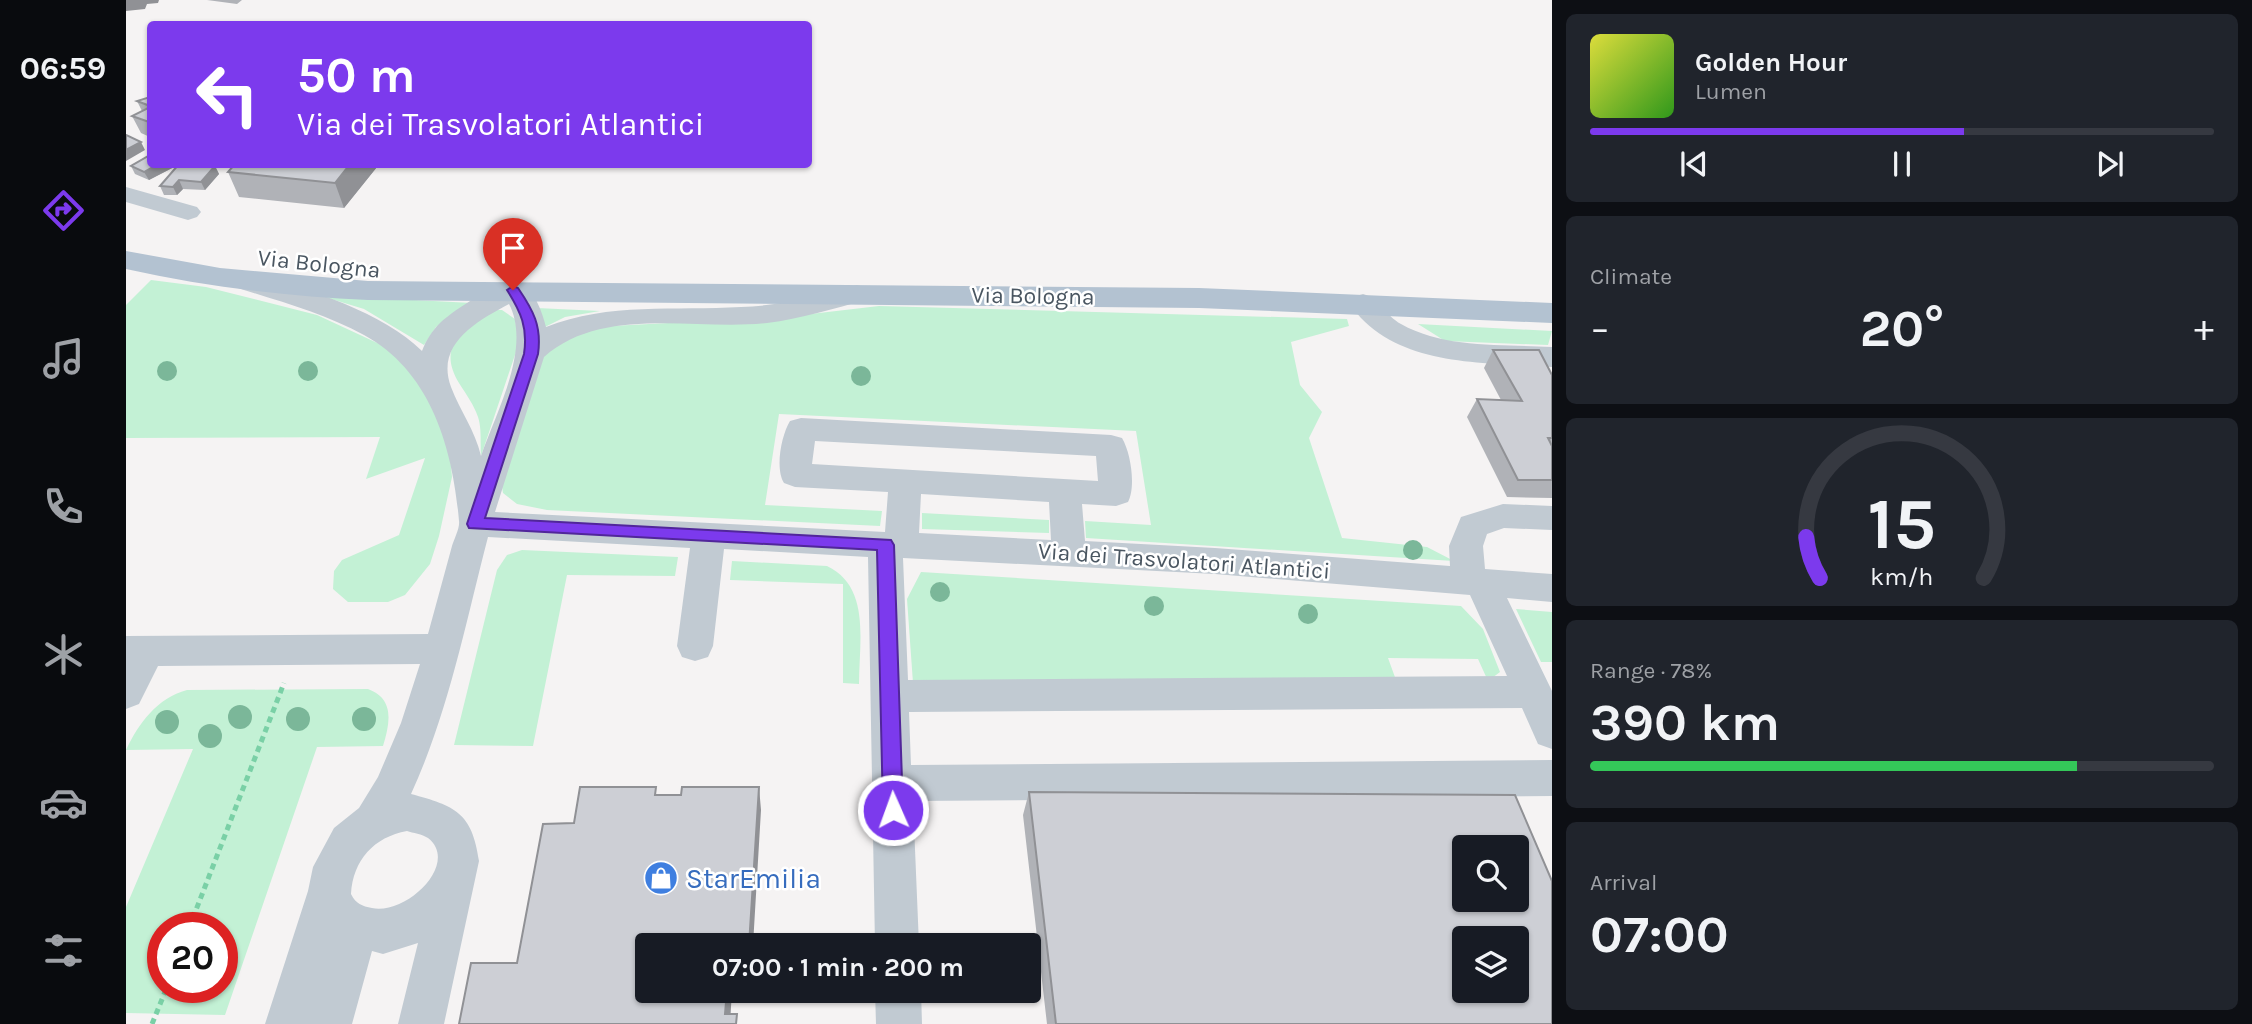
<!DOCTYPE html>
<meta charset="utf-8">
<style>
:root{--surface:#171b24;--page:#20242c;--text:#f1f3f6;--muted:#9ea1a6;--line:#363941;--accent:#7c3aed}
body{margin:0;font-family:Karla,sans-serif;background:var(--page);color:var(--text);height:100vh;display:flex;flex-direction:column;font-size:26px;white-space:nowrap}
*{box-sizing:border-box;margin:0}
p{font-size:23px;color:var(--muted)}
.icon{flex:none;width:38px;height:38px;fill:none;stroke:currentColor;stroke-width:2;stroke-linecap:round;stroke-linejoin:round}
.map{position:relative;flex:1;overflow:hidden}
.side{display:flex;flex-direction:column;gap:14px;padding:14px;background:#0d0f14;width:700px}
.side>*{flex:none}
.top-card{position:absolute;left:21px;top:21px;width:665px;height:147px;border-radius:7px;box-shadow:0 2px 5px #0004;background:#7c3aed;color:#fff;overflow:hidden}
.controls{position:absolute;left:1326px;top:835px;display:grid;gap:14px}
.controls a{display:grid;place-items:center;width:77px;height:77px;border-radius:7px;background:var(--surface);box-shadow:0 2px 5px #0004;font-size:35px}
.speed{position:absolute;left:21px;top:912px;display:flex;gap:14px;font-size:35px;font-weight:700;text-align:center}
.speed>*{display:grid;place-content:center;width:91px;height:91px;border-radius:50%;background:var(--surface);box-shadow:0 2px 5px #0004;line-height:1}
.speed .limit{border:10px solid #d22;background:#fff;color:#111}
.pin{position:absolute;display:grid;place-items:center;width:60px;height:60px;color:#fff;margin:-72px -30px;border-radius:50% 50% 50% 0;rotate:-45deg;box-shadow:0 0 7px #0007}
.pin .icon{rotate:45deg}
.me{position:absolute;width:77px;margin:-38px;rotate:358deg;stroke-linejoin:round;filter:drop-shadow(0 0 5px #0008)}
.turn{display:flex;align-items:center;gap:24px;height:147px;padding:0 35px;font-size:32px}
.turn .icon{width:91px;height:91px;stroke-width:2.5}
.turn b{display:block;font-size:49px;line-height:60px}
.big{font-size:52px;font-weight:700;line-height:1.1}
.side .widget{flex:1;display:flex;flex-direction:column;justify-content:center;gap:10px;min-width:0;padding:0 24px;border-radius:10px;background:var(--page)}
.side .dial{align-items:center;gap:0}
.dial svg{height:182px;overflow:visible;fill:none;stroke:var(--line);stroke-width:7;stroke-linecap:round;text-anchor:middle}
.dial text{fill:var(--text);stroke:none}
.song{display:flex;align-items:center;gap:21px}
.cover{width:84px;height:84px;border-radius:10px;background:linear-gradient(135deg,hsl(60 70% 55%),hsl(110 70% 35%))}
.played{height:7px;border-radius:4px;background:linear-gradient(90deg,var(--accent) 60%,var(--line) 60%)}
.keys{display:flex;justify-content:space-around;direction:ltr}
.heat{display:flex;justify-content:space-between;align-items:center;font-size:38px;direction:ltr}
.charge{height:10px;border-radius:5px;background:linear-gradient(90deg,#34c759 78%,var(--line) 0)}
.trip{position:absolute;left:509px;top:933px;width:406px;height:70px;border-radius:7px;background:var(--surface);box-shadow:0 2px 5px #0004;font-weight:700;line-height:70px;text-align:center}
main{display:flex;flex:1;min-height:0}
.tab-bar{display:flex;flex-direction:column;width:126px;justify-content:space-around;align-items:center;background:#090b0e;color:var(--muted)}
.tab-bar .icon{width:49px;height:49px}
.tab-bar .selected{color:var(--accent)}
.tab-bar b{font-size:32px;color:var(--text)}
.map>svg:first-child{display:block}
</style>
<main>
<nav class="tab-bar">
<b>06:59</b>
<svg class="icon selected" aria-label="directions" viewBox="0 0 24 24"><path d="M12 3l9 9-9 9-9-9zM9 14v-3h6M13 9l2 2-2 2"/></svg>
<svg class="icon" aria-label="music" viewBox="0 0 24 24"><path d="M9 18V5l10-2v13"/><circle cx="6" cy="18" r="3"/><circle cx="16" cy="16" r="3"/></svg>
<svg class="icon" aria-label="phone" viewBox="0 0 24 24"><path d="M5 4h4l2 5-3 2q2 4 5 5l2-3 5 2v4C11 20 4 13 5 4z"/></svg>
<svg class="icon" aria-label="climate" viewBox="0 0 24 24"><path d="M12 3v18M4 7l16 10M4 17L20 7"/></svg>
<svg class="icon" aria-label="car" viewBox="0 0 24 24"><path d="M5 17H2v-5l4-1 3-4h7l3 4 3 1v5h-3M9 17h6M6 11h13"/><circle cx="7" cy="17" r="2"/><circle cx="17" cy="17" r="2"/></svg>
<svg class="icon" aria-label="filters" viewBox="0 0 24 24"><path d="M4 7h16M4 17h16"/><circle cx="9" cy="7" r="2"/><circle cx="15" cy="17" r="2"/></svg>
</nav>
<div class="map">
<svg width="1426" height="1024" viewBox="0 0 1426 1024">
<rect width="100%" height="100%" fill="#f5f3f3"/>
<path fill="#c3f1d5" fill-rule="evenodd" d="M25,280L80,287L191,315L260,347L303,391L324,455L326,477L313,536L304,564L279,595L262,602H222L207,589L208,571L216,560L273,535L299,458L240,479L254,437L0,438V305Z
M192,295L346,303L310,327L298,345L238,309Z
M753,306L1221,319L1223,326L1165,342L1174,385L1196,412L1183,438L1216,538L1301,547L1328,561L960,538L959,521L1025,525L1010,431L653,414L639,505L756,511L754,526L421,510L391,504L377,493L374,474L418,352L466,327L659,317Z
M411,308L474,311L439,317L419,327Z
M366,310H376L389,319L393,343L355,456C354,444 356,429 352,417C348,405 340,394 333,383C310,345 338,329 366,310Z
M1292,324L1426,331L1422,345L1319,341Z
M796,513L923,520V533L796,529Z
M396,550L552,557L549,576L441,575L407,746L328,745L371,570L381,555Z
M606,561L701,566C745,587 733,642 733,684L717,683V584L604,580Z
M795,572L1335,606L1357,629L1374,672L1362,681L1352,659L1262,658L1270,680L787,683L781,599Z
M1390,609L1426,612V662H1415Z
M242,689C269,699 264,723 257,746L191,747L99,1015L0,1013V907L67,749L0,750C13,723 31,698 61,690ZM37,928H96V987H37Z"/>
<g fill="none" stroke-linecap="round" stroke-linejoin="round">
<path stroke="#7ad0a6" stroke-width="5" stroke-dasharray="6 4.5" stroke-linecap="butt" d="M63,928L158,683
M26,1024L41,987"/>
<path fill="#c1cad2" fill-rule="evenodd" d="M0,187L71,207L75,212L71,217L62,220L0,202Z
M113,271C170,285 254,309 296,351C300,340 306,331 314,323C326,311 381,274 397,284C409,292 417,314 420,327C483,302 549,311 615,307C655,306 693,295 731,285L741,288L745,294L741,300C708,308 675,319 641,323C569,331 477,305 418,357L369,512L759,532L762,492L669,487L658,483C649,469 655,436 664,421L675,418L985,435L996,438C1005,453 1010,487 1002,502L990,506L956,504L959,541L1089,548L1324,566L1323,546L1335,517L1377,504L1426,506V530L1378,528L1361,534L1357,546L1359,569L1426,574V602L1381,598L1426,691V749L1412,744L1396,708L783,712L785,765L1426,760V796L787,801L793,945H749L742,557L598,549L587,646L582,657L569,661L556,657L551,646L564,548L362,537C339,625 323,711 285,794C329,806 346,812 353,861L318,1024H272L292,943L257,954L246,951L226,1024H139L182,891L187,867L208,828L233,808L252,777L275,723L294,664L32,666L13,704L0,709V636L302,634C310,605 318,575 326,546C328,539 334,528 333,521C327,450 306,372 238,335C196,312 148,300 103,285L99,279L103,273ZM383,304C406,348 370,412 355,456C349,430 334,411 325,387C309,344 351,321 383,304ZM689,441L970,456L972,481L686,464ZM795,494L923,502L925,540L793,533ZM777,558L1089,574L1344,595L1381,676L782,680ZM281,831C287,833 296,834 302,838C334,863 281,915 246,908C236,906 230,904 225,894C227,860 248,837 281,831Z
M1237,294C1254,299 1260,316 1275,324C1319,349 1377,344 1426,347V367C1357,362 1267,368 1223,303L1227,297Z
M749,990H795L796,1024H750Z"/>
<path fill="#b3c2d1" fill-rule="evenodd" d="M0,251L94,268L242,281L1073,288L1426,303V323L1073,308L242,300C160,296 80,287 0,269Z"/>
</g>
<g fill="#7bb799">
<circle cx="41" cy="371" r="10"/>
<circle cx="182" cy="371" r="10"/>
<circle cx="735" cy="376" r="10"/>
<circle cx="1287" cy="550" r="10"/>
<circle cx="814" cy="592" r="10"/>
<circle cx="1028" cy="606" r="10"/>
<circle cx="1182" cy="614" r="10"/>
<circle cx="114" cy="717" r="12"/>
<circle cx="172" cy="719" r="12"/>
<circle cx="238" cy="719" r="12"/>
<circle cx="41" cy="722" r="12"/>
<circle cx="84" cy="736" r="12"/>
</g>
<path fill="#b0b2b7" d="M81,0H116L111,4Z
M24,97V137L15,133L6,116L16,111L11,101Z
M24,164H49L50,166L23,180L9,174L5,166Z
M109,164H250L251,167L218,208L113,197L102,172Z
M89,166L93,174L79,190L57,189L51,195H38L34,186Z
M1367,350L1426,375V498L1381,497L1341,417L1351,399L1375,400L1358,368Z
M903,792L1426,1024H921L897,815Z"/>
<path fill="#909195" d="M0,0H33L32,3L21,4L19,9L0,11Z
M15,142L19,150L0,161V150Z
M32,164H49L50,166L23,180L18,172Z
M224,164H250L251,167L218,208L209,183Z
M89,166L93,174L79,190L75,182Z
M53,180L57,189L51,195L47,187Z
M633,787L635,810L627,945H623Z
M601,990H606L604,1024L599,1014Z"/>
<path fill="#cdcfd5" stroke="#909195" stroke-width="2" fill-rule="evenodd" d="M24,97V106L11,101Z
M24,107V122H23L6,116Z
M0,135L15,142L0,150Z
M24,155V164H32L18,172L5,166Z
M53,164H70L89,166L75,182L53,180L47,187L34,186Z
M109,164H224L209,183L102,172Z
M1367,350H1413L1426,375V438H1422L1426,446V480H1392L1351,399L1396,401Z
M454,787H530L529,795H555L556,787H633L623,945H522V990H601L599,1014H611L610,1024H333L345,963H391L417,824L448,823Z
M903,792L1389,795L1426,881V1024H930ZM1339,847H1391V900H1339ZM1339,938H1391V990H1339Z"/>
<path fill="#7c3aed" stroke="#51269a" stroke-width="2" d="M387,286L392,288C407,310 416,326 412,354L359,518L765,540L768,545L777,810L774,816L767,819L760,816L757,810L751,550L343,528L341,524L398,354C402,328 395,312 381,290Z"/>
<defs>
<g id="shop-disc" transform="scale(1.75)"><circle r="9.5" fill="#3f7fe0" stroke="#fff"/><path d="M-5-2.5h2.3a2.7 3.5 0 0 1 5.4 0H5L5.5 6h-11ZM-1.5-2.5h3a1.5 2.3 0 0 0-3 0Z" fill="#fff"/></g>
</defs>
<g fill-rule="evenodd">
<use href="#shop-disc" x="535" y="878"/>
</g>
<g text-anchor="middle" dominant-baseline="central" stroke-width="5" stroke-linejoin="round" paint-order="stroke">
<g font-size="23" fill="#4a5661" stroke="#fff">
<text transform="translate(193 264) rotate(6)">Via Bologna</text>
<text transform="translate(907 296) rotate(1)">Via Bologna</text>
<text transform="translate(1058 561) rotate(4)">Via dei Trasvolatori Atlantici</text>
</g>
<g font-size="28" fill="#366cbe" stroke="#fff" text-anchor="start">
<text x="560" y="878">StarEmilia</text>
</g>
</g>
</svg>
<div class="controls">
<a><svg class="icon" aria-label="search" viewBox="0 0 24 24"><circle cx="10" cy="10" r="6"/><path d="M15 15l6 6"/></svg></a>
<a><svg class="icon" aria-label="layers" viewBox="0 0 24 24"><path d="M12 4l9 5-9 5-9-5zM3 14l9 5 9-5"/></svg></a>
</div>
<div class="speed"><div class="limit">20</div></div>
<div class="pin" style="left:387px;top:290px;background:#d93025"><svg class="icon" aria-label="arrive" viewBox="0 0 24 24"><path d="M6 21V4h12l-3 4 3 4H6"/></svg></div>
<svg class="me" style="left:767px;top:810px" viewBox="-20 -20 40 40"><circle r="17" fill="#7c3aed" stroke="#fff" stroke-width="3"/><path d="M0-11L8 9 0 5-8 9z" fill="#fff"/></svg>
<div class="trip">07:00 · 1 min · 200 m</div>
<div class="top-card">
<div class="turn"><svg class="icon" aria-label="left" viewBox="0 0 24 24"><path d="M17 20v-9H6M10 6l-5 5 5 5"/></svg><div><b>50 m</b>Via dei Trasvolatori Atlantici</div></div>
</div>
</div>
<section class="side">
<div class="widget">
<div class="song"><i class="cover"></i><div><b>Golden Hour</b><p>Lumen</p></div></div>
<div class="played"></div>
<div class="keys"><svg class="icon" aria-label="previous" viewBox="0 0 24 24"><path d="M18 5L8 12l10 7zM5 5v14"/></svg><svg class="icon" aria-label="pause" viewBox="0 0 24 24"><path d="M8 5v14M16 5v14"/></svg><svg class="icon" aria-label="next" viewBox="0 0 24 24"><path d="M6 5l10 7-10 7zM19 5v14"/></svg></div>
</div>
<div class="widget"><p>Climate</p>
<div class="heat"><a>−</a><b class="big">20°</b><a>+</a></div>
</div>
<div class="widget dial"><svg viewBox="0 0 100 80">
<path d="M14 69A42 42 0 1 1 86 69"/>
<path d="M14 69A42 42 0 0 1 8 51" stroke="#7c3aed"/>
<text x="50" y="56" font-size="32" font-weight="700">15</text>
<text x="50" y="72" font-size="11">km/h</text>
</svg></div>
<div class="widget"><p>Range · 78%</p><b class="big">390 km</b><div class="charge"></div></div>
<div class="widget"><p>Arrival</p><b class="big">07:00</b></div>
</section>
</main>
